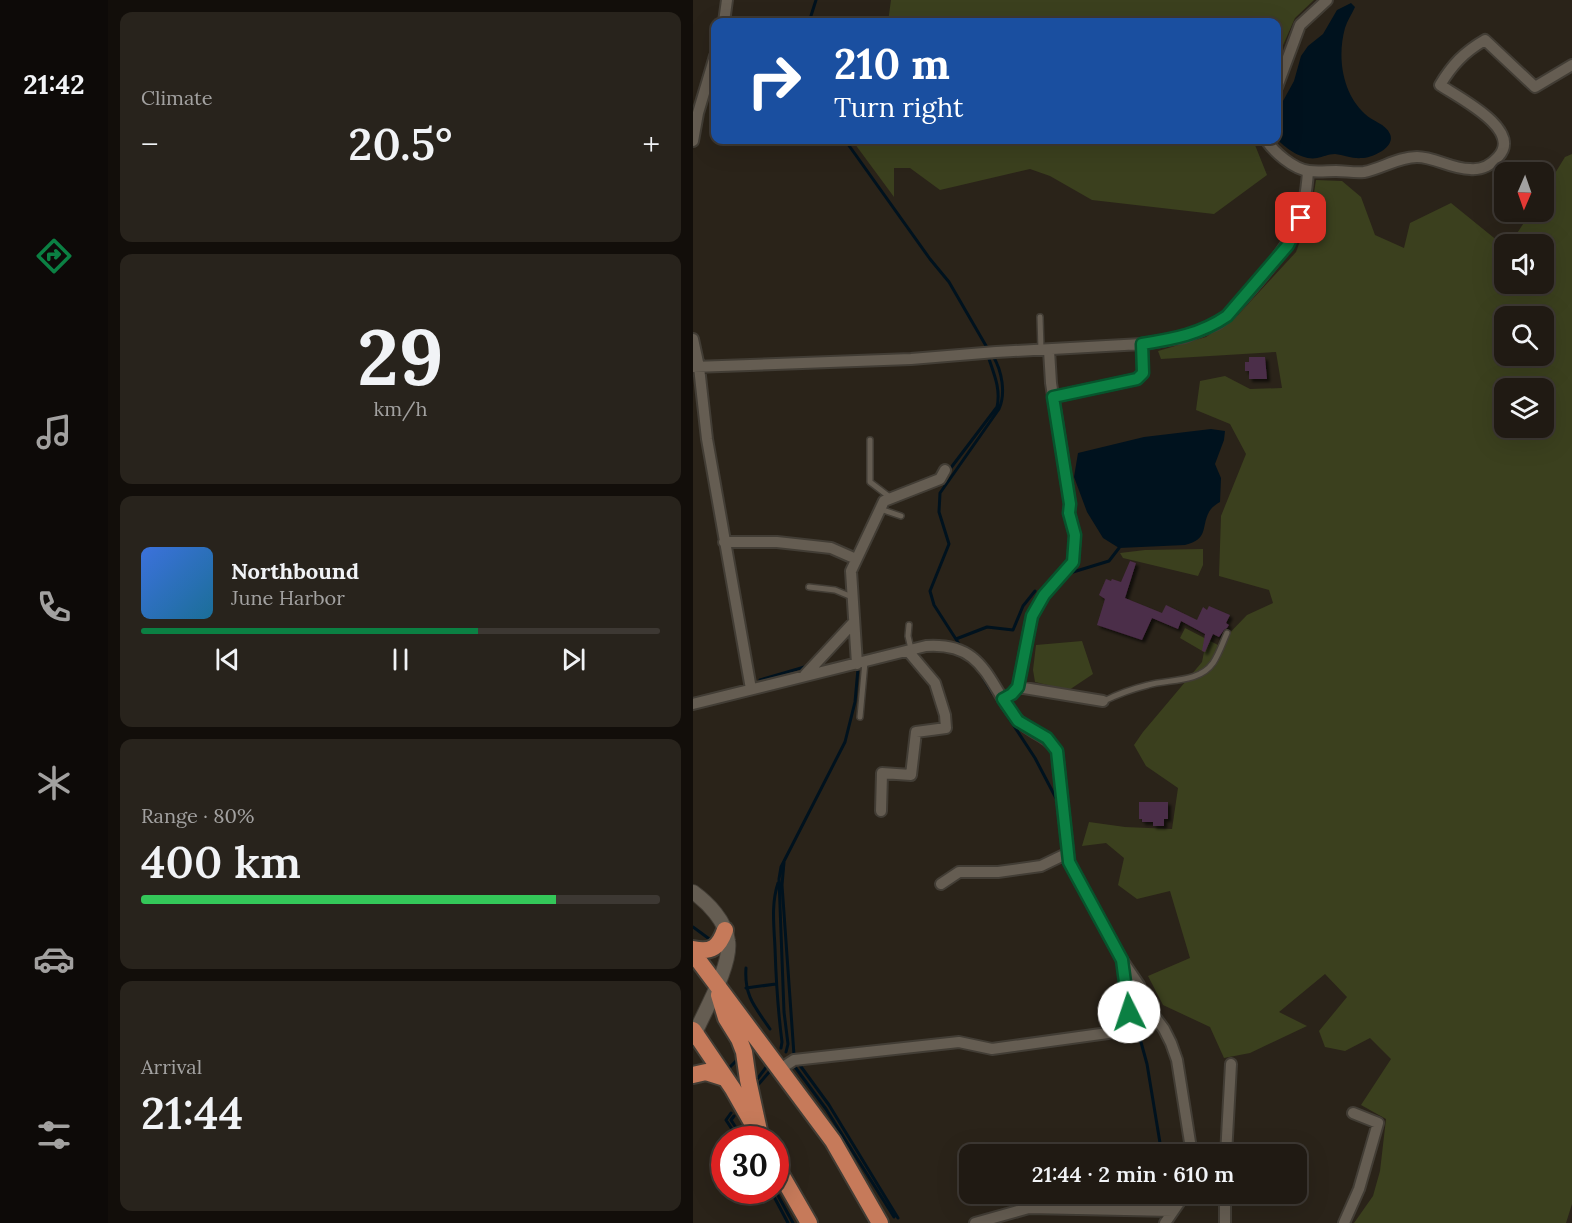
<!DOCTYPE html>
<meta charset="utf-8">
<style>
:root{--surface:#201a13;--page:#28231c;--text:#f1f3f6;--muted:#a2a1a0;--line:#3d3833;--accent:#0b8043}
body{margin:0;font-family:Lora,serif;background:var(--page);color:var(--text);height:100vh;display:flex;flex-direction:column;font-size:22px;white-space:nowrap}
*{box-sizing:border-box;margin:0}
p{font-size:20px;color:var(--muted)}
.icon{flex:none;width:33px;height:33px;fill:none;stroke:currentColor;stroke-width:2;stroke-linecap:round;stroke-linejoin:round}
.map{position:relative;flex:1;overflow:hidden}
.details{display:flex;flex-direction:column;gap:12px;padding:12px;background:#120e0a;width:585px}
.details>*{flex:none}
.guide{position:absolute;left:18px;top:18px;width:570px;height:126px;border-radius:12px;box-shadow:0 6px 24px #0002,0 0 0 2px var(--line);background:#1a4fa0;color:#fff;overflow:hidden}
.needle{width:39px;rotate:182deg}
.buttons{position:absolute;left:801px;top:162px;display:grid;gap:12px}
.buttons a{display:grid;place-items:center;width:60px;height:60px;border-radius:12px;background:var(--surface);box-shadow:0 6px 24px #0002,0 0 0 2px var(--line);font-size:30px}
.speed{position:absolute;left:18px;top:1126px;display:flex;gap:12px;font-size:30px;font-weight:700;text-align:center}
.speed>*{display:grid;place-content:center;width:78px;height:78px;border-radius:50%;background:var(--surface);box-shadow:0 6px 24px #0002,0 0 0 2px var(--line);line-height:1}
.speed .limit{border:9px solid #d22;background:#fff;color:#111}
.pin{position:absolute;display:grid;place-items:center;width:51px;height:51px;color:#fff;margin:-26px;border-radius:12px;box-shadow:0 3px 9px #0006}
.me{position:absolute;width:66px;margin:-33px;rotate:356deg;stroke-linejoin:round;filter:drop-shadow(0 0 4px #0008)}
.turn{display:flex;align-items:center;gap:21px;height:126px;padding:0 24px;font-size:27px}
.turn .icon{width:78px;height:78px;stroke-width:2.5}
.turn b{display:block;font-size:42px;line-height:51px}
.big{font-size:45px;font-weight:600;line-height:1.1}
.details .widget{flex:1;display:flex;flex-direction:column;justify-content:center;gap:9px;min-width:0;padding:0 21px;border-radius:12px;background:var(--page)}
.details .dial{align-items:center;gap:0}
.dial b{font-size:78px;line-height:1}
.song{display:flex;align-items:center;gap:18px}
.cover{width:72px;height:72px;border-radius:9px;background:linear-gradient(135deg,hsl(220 70% 55%),hsl(200 70% 35%))}
.played{height:6px;border-radius:3px;background:linear-gradient(90deg,var(--accent) 65%,var(--line) 65%)}
.keys{display:flex;justify-content:space-around;direction:ltr}
.heat{display:flex;justify-content:space-between;align-items:center;font-size:33px;direction:ltr}
.charge{height:9px;border-radius:4px;background:linear-gradient(90deg,#34c759 80%,var(--line) 0)}
.trip{position:absolute;left:266px;top:1144px;width:348px;height:60px;border-radius:12px;background:var(--surface);box-shadow:0 6px 24px #0002,0 0 0 2px var(--line);font-weight:600;line-height:60px;text-align:center}
main{display:flex;flex:1;min-height:0}
.menu{display:flex;flex-direction:column;width:108px;justify-content:space-around;align-items:center;background:#0d0a08;color:var(--muted)}
.menu .icon{width:42px;height:42px}
.menu .selected{color:var(--accent)}
.menu b{font-size:27px;color:var(--text)}
.map>svg:first-child{display:block}
</style>
<main>
<nav class="menu">
<b>21:42</b>
<svg class="icon selected" aria-label="directions" viewBox="0 0 24 24"><path d="M12 3l9 9-9 9-9-9zM9 14v-3h6M13 9l2 2-2 2"/></svg>
<svg class="icon" aria-label="music" viewBox="0 0 24 24"><path d="M9 18V5l10-2v13"/><circle cx="6" cy="18" r="3"/><circle cx="16" cy="16" r="3"/></svg>
<svg class="icon" aria-label="phone" viewBox="0 0 24 24"><path d="M5 4h4l2 5-3 2q2 4 5 5l2-3 5 2v4C11 20 4 13 5 4z"/></svg>
<svg class="icon" aria-label="climate" viewBox="0 0 24 24"><path d="M12 3v18M4 7l16 10M4 17L20 7"/></svg>
<svg class="icon" aria-label="car" viewBox="0 0 24 24"><path d="M5 17H2v-5l4-1 3-4h7l3 4 3 1v5h-3M9 17h6M6 11h13"/><circle cx="7" cy="17" r="2"/><circle cx="17" cy="17" r="2"/></svg>
<svg class="icon" aria-label="filters" viewBox="0 0 24 24"><path d="M4 7h16M4 17h16"/><circle cx="9" cy="7" r="2"/><circle cx="15" cy="17" r="2"/></svg>
</nav>
<section class="details">
<div class="widget"><p>Climate</p>
<div class="heat"><a>−</a><b class="big">20.5°</b><a>+</a></div>
</div>
<div class="widget dial"><b>29</b><p>km/h</p></div>
<div class="widget">
<div class="song"><i class="cover"></i><div><b>Northbound</b><p>June Harbor</p></div></div>
<div class="played"></div>
<div class="keys"><svg class="icon" aria-label="previous" viewBox="0 0 24 24"><path d="M18 5L8 12l10 7zM5 5v14"/></svg><svg class="icon" aria-label="pause" viewBox="0 0 24 24"><path d="M8 5v14M16 5v14"/></svg><svg class="icon" aria-label="next" viewBox="0 0 24 24"><path d="M6 5l10 7-10 7zM19 5v14"/></svg></div>
</div>
<div class="widget"><p>Range · 80%</p><b class="big">400 km</b><div class="charge"></div></div>
<div class="widget"><p>Arrival</p><b class="big">21:44</b></div>
</section>
<div class="map">
<svg width="879" height="1223" viewBox="0 0 879 1223">
<defs>
<filter id="shadow"><feDropShadow dx="3" dy="3" stdDeviation="1.5" flood-color="#0009"/></filter>
</defs>
<rect width="100%" height="100%" fill="#2a2319"/>
<path fill="#3b401e" fill-rule="evenodd" d="M198,0H621L602,18L584,59V22H195Z
M159,140H560L574,175L521,214L399,200L357,176L337,169L247,190L217,168H201V197Z
M879,154V1204L873,1223H661L680,1196L687,1171L693,1119L668,1105L698,1059L677,1038L652,1051L632,1047L626,1031L654,997L632,974L586,1012L614,1026L557,1053L531,1058L517,1027L470,1005L455,976L497,958L477,891L444,899L425,885L431,858L413,843L389,846L396,822L432,827L479,829L485,788L453,766L441,745L450,732L509,662L511,652L487,638L492,628L525,645L554,615L580,603L576,590L526,576L528,516L553,454L537,424L503,410L507,381L532,376L557,389L589,388L583,352L468,359L465,351L513,337L545,315L603,252L618,212L623,180L649,181L668,197L682,235L711,248L717,223L758,203L811,246L812,284H850V244H817L838,212H850L851,191L872,157ZM812,316H850V356H812ZM812,388H850V428H812Z
M510,549V565L505,576L430,558L427,553L452,550Z
M389,641L400,674L376,690L342,682L340,670L343,645Z"/>
<path fill="#00121e" d="M658,3L662,7C659,14 654,21 652,28C644,57 649,93 672,114C679,121 693,124 697,134C703,147 679,158 669,158C660,159 651,155 642,154C635,154 630,157 624,158C610,161 592,148 584,139V112L601,81L608,56L615,46L630,34L644,10Z
M518,429L532,431L531,440L522,464L528,478L527,502C523,504 518,508 516,512C508,527 516,539 492,545L426,548L410,538L394,512L381,477L385,453L451,437Z"/>
<g fill="none" stroke-linecap="round" stroke-linejoin="round">
<path stroke="#00121e" stroke-width="3" d="M116,22L123,0
M152,140L237,259L256,282L296,351
M257,469L304,407C308,389 301,374 295,356
M380,572L416,561L426,548
M263,639L294,627L320,630L330,606L342,591
M268,647L241,605L237,591L256,544L246,512L247,493L306,409C313,393 309,371 300,356
M288,674L300,694
M67,680L115,666
M310,709L342,758L365,802
M91,862L89,885L101,1055
M85,883C78,904 81,926 82,948C83,979 85,1011 89,1042L88,1048
M0,927L19,941
M53,968C51,996 62,1007 77,1029
M53,988L83,984
M443,1024L454,1064L469,1155
M93,1052L95,1044L91,1012L86,879L88,867L152,742L162,702L165,669
M106,1064L136,1105L205,1218
M37,1067L46,1058
M102,1067L133,1109L201,1217
M62,1082L74,1066
M64,1086L77,1071
M38,1113L33,1120L46,1140
M41,1116L38,1120L51,1140
M82,1190L100,1223
M78,1191L95,1223
M473,1194V1198"/>
</g>
<path fill="#4c2d49" filter="url(#shadow)" d="M556,357H572L574,379H556V371H552V362H556Z
M437,561L443,563L432,598L469,613L473,605L504,620L510,607L514,610L516,606L537,615L533,623L536,625L534,628L531,630L526,637L520,634L512,652L509,651L512,634L488,621L485,629L459,618L449,640L404,625L412,599L406,595L413,579L418,581L419,579L428,582Z
M446,802H475V819H471V826H460V822H449V819H446Z"/>
<g fill="none" stroke-linecap="round" stroke-linejoin="round">
<g stroke="#423d35" stroke-width="8">
<path id="service" d="M347,317L348,350
M177,440V482L198,498
M187,509L208,516
M116,587L142,590L159,597
M216,625L215,636L218,649
M411,701C425,694 439,689 455,685C476,679 506,683 520,663C526,654 530,642 534,633
M167,717L172,662"/>
</g>
<g stroke="#423d35" stroke-width="14">
<path id="minor" d="M31,22L34,0
M584,87L607,25L634,0
M573,140C581,152 600,169 616,171C625,172 634,171 643,171C652,171 662,173 671,172C688,169 705,157 724,157C742,157 758,169 777,169C788,170 798,165 805,157C831,130 765,97 747,85C759,65 771,52 792,40L842,87L879,65
M0,141L5,113L22,56
M0,339L6,367L14,439L58,689
M0,367L218,359L303,352L449,344L492,337L524,324L534,316C546,304 557,291 568,278C599,240 612,222 615,171
M360,397L444,379L450,373L449,344
M31,542H84L138,548L163,559
M164,664L158,571L191,501L247,479L252,470
M112,675L161,622
M325,687L410,701
M311,699L319,694L325,687L339,616L351,595L380,562L382,535L376,513L377,504L358,383L356,350
M0,704L233,646C292,642 294,683 324,719C336,733 353,734 364,751L376,862L429,960L446,985L451,1002L471,1029L478,1043L484,1060L499,1155
M188,811L189,773L218,775L223,732L253,728L252,715L242,683L215,651
M248,884L266,872H305L348,866L375,853
M87,1069L101,1060L266,1042L299,1049L415,1033L429,1028L436,1012L431,966
M533,1155L538,1064
M282,1223L336,1208L480,1211
M472,1223L492,1194
M532,1223V1194
M651,1223L666,1189L685,1123L660,1113"/>
</g>
<g stroke="#423d35" stroke-width="16">
<path id="tertiary" d="M0,892C15,903 33,921 35,941C39,966 10,1013 0,1038"/>
</g>
<g stroke="#423d35" stroke-width="20">
<path id="trunk" d="M0,949C19,953 26,947 32,930
M0,953L140,1141L187,1223
M26,995L33,1018L46,1039L51,1052L55,1080L68,1140
M0,1030L40,1089L61,1126
M0,1075L13,1072L32,1078
M82,1164L116,1223"/>
</g>
<use href="#service" stroke="#655d52" stroke-width="5"/>
<use href="#minor" stroke="#655d52" stroke-width="10"/>
<use href="#tertiary" stroke="#655d52" stroke-width="14"/>
<use href="#trunk" stroke="#c67a5a" stroke-width="16"/>
</g>
<g fill="none" stroke-linecap="round" stroke-linejoin="round">
<g stroke="#07532c" stroke-width="15">
<path id="route" d="M436,1012L429,960L376,862L364,751L354,738L325,721L310,699L319,694L325,687L339,616L351,595L380,562L382,535L376,513L377,504L360,397L444,379L450,373L449,344C480,339 508,334 534,316L595,245L608,218"/>
</g>
<use href="#route" stroke="#0b8043" stroke-width="10"/>
</g>
</svg>
<div class="buttons">
<a><svg class="needle" viewBox="-14 -14 28 28"><path d="M0-13l5 13h-10z" fill="#e53935"/><path d="M0 13l5-13h-10z" fill="#a2a1a0"/></svg></a>
<a><svg class="icon" aria-label="sound" viewBox="0 0 24 24"><path d="M4 9h4l5-4v14l-5-4H4zM17 9q2 3 0 6"/></svg></a>
<a><svg class="icon" aria-label="search" viewBox="0 0 24 24"><circle cx="10" cy="10" r="6"/><path d="M15 15l6 6"/></svg></a>
<a><svg class="icon" aria-label="layers" viewBox="0 0 24 24"><path d="M12 4l9 5-9 5-9-5zM3 14l9 5 9-5"/></svg></a>
</div>
<div class="speed"><div class="limit">30</div></div>
<div class="pin" style="left:608px;top:218px;background:#d93025"><svg class="icon" aria-label="arrive" viewBox="0 0 24 24"><path d="M6 21V4h12l-3 4 3 4H6"/></svg></div>
<svg class="me" style="left:436px;top:1012px" viewBox="-20 -20 40 40"><circle r="19" fill="#fff"/><path d="M0-13L10 11 0 6-10 11z" fill="#0b8043"/></svg>
<div class="trip">21:44 · 2 min · 610 m</div>
<div class="guide">
<div class="turn"><svg class="icon" aria-label="right" viewBox="0 0 24 24"><path d="M7 20v-9h11M14 6l5 5-5 5"/></svg><div><b>210 m</b>Turn right</div></div>
</div>
</div>
</main>
